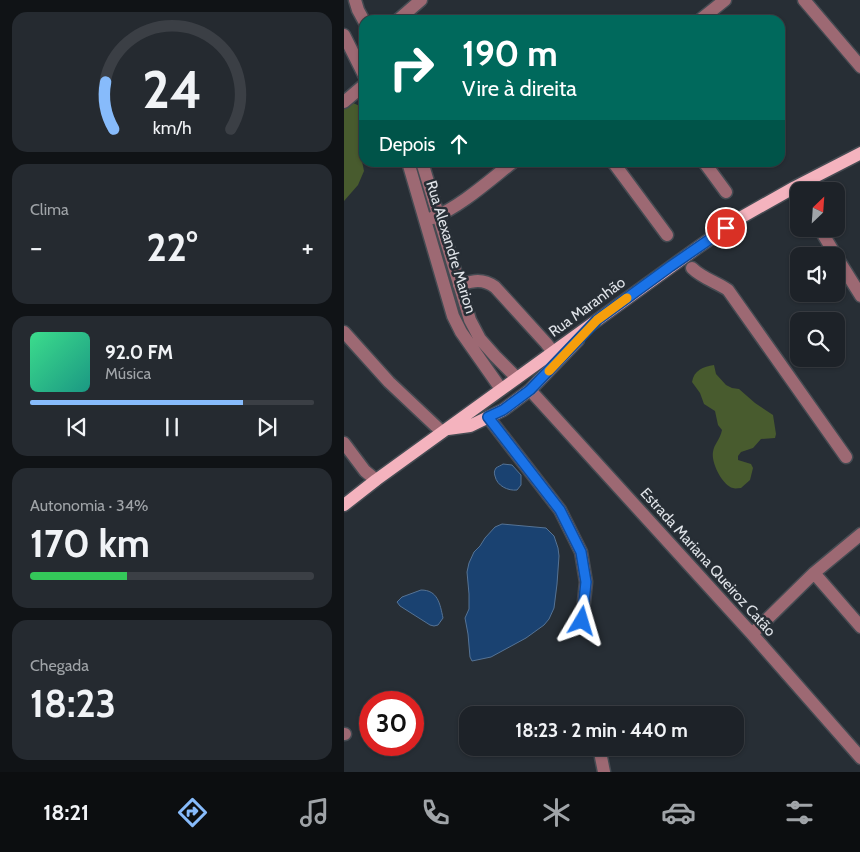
<!DOCTYPE html>
<html lang="pt">
<meta charset="utf-8">
<style>
:root{--surface:#1d2228;--page:#252a30;--text:#f1f3f6;--muted:#a0a4a8;--line:#3b3f45;--accent:#87bbfb}
body{margin:0;font-family:Cabin,sans-serif;background:var(--page);color:var(--text);height:100vh;display:flex;flex-direction:column;font-size:19px;white-space:nowrap}
*{box-sizing:border-box;margin:0}
p{font-size:16px;color:var(--muted)}
.icon{flex:none;width:28px;height:28px;fill:none;stroke:currentColor;stroke-width:2;stroke-linecap:round;stroke-linejoin:round}
.map{position:relative;flex:1;overflow:hidden}
.panel{display:flex;flex-direction:column;gap:12px;padding:12px;background:#101316;width:344px}
.panel>*{flex:none}
.banner{position:absolute;left:15px;top:15px;width:426px;height:152px;border-radius:15px;box-shadow:0 1px 4px #0004,0 0 0 1px var(--line);background:#00695c;color:#fff;overflow:hidden}
.needle{width:32px;rotate:25deg}
.fabs{position:absolute;left:446px;top:182px;display:grid;gap:10px}
.fabs a{display:grid;place-items:center;width:55px;height:55px;border-radius:10px;background:var(--surface);box-shadow:0 1px 4px #0004,0 0 0 1px var(--line);font-size:25px}
.speed{position:absolute;left:15px;top:691px;display:flex;gap:10px;font-size:25px;font-weight:700;text-align:center}
.speed>*{display:grid;place-content:center;width:65px;height:65px;border-radius:50%;background:var(--surface);box-shadow:0 1px 4px #0004,0 0 0 1px var(--line);line-height:1}
.speed .limit{border:8px solid #d22;background:#fff;color:#111}
.pin{position:absolute;display:grid;place-items:center;width:42px;height:42px;color:#fff;margin:-21px;border:2px solid #fff;border-radius:50%;box-shadow:0 1px 5px #0007}
.me{position:absolute;width:55px;margin:-28px;rotate:7deg;stroke-linejoin:round;filter:drop-shadow(0 0 4px #0008)}
.turn{display:flex;align-items:center;gap:18px;height:105px;padding:0 20px;font-size:22px}
.turn .icon{width:65px;height:65px;stroke-width:2.5}
.turn b{display:block;font-size:35px;line-height:42px}
.then{display:flex;align-items:center;height:48px;padding:0 20px;background:#0003;gap:10px;font-size:19px}
.big{font-size:38px;font-weight:800;line-height:1.1}
.panel .card{flex:1;display:flex;flex-direction:column;justify-content:center;gap:8px;min-width:0;padding:0 18px;border-radius:15px;background:var(--page)}
.panel .dial{align-items:center;gap:0}
.dial svg{height:130px;overflow:visible;fill:none;stroke:var(--line);stroke-width:7;stroke-linecap:round;text-anchor:middle}
.dial text{fill:var(--text);stroke:none}
.song{display:flex;align-items:center;gap:15px}
.cover{width:60px;height:60px;border-radius:8px;background:linear-gradient(135deg,hsl(150 70% 55%),hsl(170 70% 35%))}
.played{height:5px;border-radius:2px;background:linear-gradient(90deg,var(--accent) 75%,var(--line) 75%)}
.keys{display:flex;justify-content:space-around;direction:ltr}
.heat{display:flex;justify-content:space-between;align-items:center;font-size:28px;direction:ltr}
.charge{height:8px;border-radius:4px;background:linear-gradient(90deg,#34c759 34%,var(--line) 0)}
.trip{position:absolute;left:115px;top:706px;width:285px;height:50px;border-radius:15px;background:var(--surface);box-shadow:0 1px 4px #0004,0 0 0 1px var(--line);font-weight:800;line-height:50px;text-align:center}
.tab-bar{display:flex;height:80px;justify-content:space-around;align-items:center;background:#0c0e10;color:var(--muted)}
.tab-bar .icon{width:35px;height:35px}
.tab-bar .current{color:var(--accent)}
.tab-bar b{font-size:22px;color:var(--text)}
main{display:flex;flex:1;min-height:0}
.map>svg:first-child{display:block}
</style>
<main>
<section class="panel">
<div class="card dial"><svg viewBox="0 0 100 80">
<path d="M14 69A42 42 0 1 1 86 69"/>
<path d="M14 69A42 42 0 0 1 9 40" stroke="#87bbfb"/>
<text x="50" y="56" font-size="32" font-weight="700">24</text>
<text x="50" y="72" font-size="11">km/h</text>
</svg></div>
<div class="card"><p>Clima</p>
<div class="heat"><a>−</a><b class="big">22°</b><a>+</a></div>
</div>
<div class="card">
<div class="song"><i class="cover"></i><div><b>92.0 FM</b><p>Música</p></div></div>
<div class="played"></div>
<div class="keys"><svg class="icon" aria-label="previous" viewBox="0 0 24 24"><path d="M18 5L8 12l10 7zM5 5v14"/></svg><svg class="icon" aria-label="pause" viewBox="0 0 24 24"><path d="M8 5v14M16 5v14"/></svg><svg class="icon" aria-label="next" viewBox="0 0 24 24"><path d="M6 5l10 7-10 7zM19 5v14"/></svg></div>
</div>
<div class="card"><p>Autonomia · 34%</p><b class="big">170 km</b><div class="charge"></div></div>
<div class="card"><p>Chegada</p><b class="big">18:23</b></div>
</section>
<div class="map">
<svg width="517" height="772" viewBox="0 0 517 772">
<rect width="100%" height="100%" fill="#272e35"/>
<path fill="#485b2e" d="M7,102L20,108V149L17,156L20,171L14,185L0,201V108Z
M370,365L372,374L382,385L388,388L395,389L411,403L429,415L432,434L431,438L417,439L409,448L397,452L394,456V460L407,464L409,468L406,480L397,488C394,488 391,489 389,488C378,485 367,462 369,452C370,444 376,440 378,430L374,425L371,411L360,404L356,393L348,382C350,370 359,367 370,365Z"/>
<path fill="#1a4271" stroke="#557395" d="M159,464L168,465L177,475V485L173,490C164,491 153,486 151,476C150,473 150,471 152,468C153,467 158,465 159,464Z
M158,524L202,528L210,536L214,548L215,556L213,584L210,608L205,619L200,625L182,638L147,657L128,661L126,657L124,634L121,618L125,609V594L123,572L125,563L130,552L136,546L141,538L151,527Z
M77,590C94,590 96,604 99,618L94,625L90,626L86,625L56,606L53,602L58,597Z"/>
<g fill="none" stroke-linecap="round" stroke-linejoin="round">
<g stroke="#454b52" stroke-width="15">
<path id="minor" d="M11,0L14,10L20,21
M460,0L517,67
M54,20L77,0
M356,20L381,0
M0,35L20,75
M0,102L20,85
M64,162L109,316L117,332L157,389
M78,162L126,320L136,339L151,356L173,378
M269,162L323,235
M360,162L382,192
M88,218C115,208 146,180 169,162
M476,229L492,256
M492,256L517,296
M348,268C358,278 372,282 384,290L502,457
M115,285C129,281 138,278 151,287L202,343L209,352
M0,332L45,382L98,432
M186,390L408,634L517,758
M144,417L216,510L237,552L242,582L238,621
M0,443L21,471L32,480
M470,573L517,627
M408,634L470,573L517,534
M0,734H1
M257,757L260,772"/>
</g>
<g stroke="#454b52" stroke-width="15">
<path id="major" d="M104,429L126,426L159,410L186,390L234,340
M0,505L32,480L353,248L396,218L451,187L517,153"/>
</g>
<use href="#minor" stroke="#9d6973" stroke-width="12"/>
<use href="#major" stroke="#f4b3be" stroke-width="12"/>
</g>
<g fill="none" stroke-linecap="round" stroke-linejoin="round">
<g stroke="#114b97" stroke-width="12">
<path id="route" d="M238,621L242,582L237,552L216,510L144,417L159,410L186,390L253,320L327,266L382,228"/>
</g>
<use href="#route" stroke="#1a73e8" stroke-width="9"/>
<path stroke="#f59e0b" stroke-width="9" d="M205,371L253,320L283,298"/>
</g>
<g text-anchor="middle" dominant-baseline="central" stroke-width="5" stroke-linejoin="round" paint-order="stroke">
<g font-size="15" fill="#e0e4e9" stroke="#272e35">
<text transform="translate(107 247) rotate(73)">Rua Alexandre Marion</text>
<text transform="translate(243 307) rotate(-36)">Rua Maranhão</text>
<text transform="translate(364 562) rotate(48)">Estrada Mariana Queiroz Catão</text>
</g>
</g>
</svg>
<div class="fabs">
<a><svg class="needle" viewBox="-14 -14 28 28"><path d="M0-13l5 13h-10z" fill="#e53935"/><path d="M0 13l5-13h-10z" fill="#a0a4a8"/></svg></a>
<a><svg class="icon" aria-label="sound" viewBox="0 0 24 24"><path d="M4 9h4l5-4v14l-5-4H4zM17 9q2 3 0 6"/></svg></a>
<a><svg class="icon" aria-label="search" viewBox="0 0 24 24"><circle cx="10" cy="10" r="6"/><path d="M15 15l6 6"/></svg></a>
</div>
<div class="speed"><div class="limit">30</div></div>
<div class="pin" style="left:382px;top:228px;background:#d93025"><svg class="icon" aria-label="arrive" viewBox="0 0 24 24"><path d="M6 21V4h12l-3 4 3 4H6"/></svg></div>
<svg class="me" style="left:238px;top:621px" viewBox="-20 -20 40 40"><path d="M0-17L14 15 0 8-14 15z" fill="#1a73e8" stroke="#fff" stroke-width="4"/></svg>
<div class="trip">18:23 · 2 min · 440 m</div>
<div class="banner">
<div class="turn"><svg class="icon" aria-label="right" viewBox="0 0 24 24"><path d="M7 20v-9h11M14 6l5 5-5 5"/></svg><div><b>190 m</b>Vire à direita</div></div>
<div class="then">Depois<svg class="icon" aria-label="ahead" viewBox="0 0 24 24"><path d="M12 20V5M6 11l6-6 6 6"/></svg></div>
</div>
</div>
</main>
<nav class="tab-bar">
<b>18:21</b>
<svg class="icon current" aria-label="directions" viewBox="0 0 24 24"><path d="M12 3l9 9-9 9-9-9zM9 14v-3h6M13 9l2 2-2 2"/></svg>
<svg class="icon" aria-label="music" viewBox="0 0 24 24"><path d="M9 18V5l10-2v13"/><circle cx="6" cy="18" r="3"/><circle cx="16" cy="16" r="3"/></svg>
<svg class="icon" aria-label="phone" viewBox="0 0 24 24"><path d="M5 4h4l2 5-3 2q2 4 5 5l2-3 5 2v4C11 20 4 13 5 4z"/></svg>
<svg class="icon" aria-label="climate" viewBox="0 0 24 24"><path d="M12 3v18M4 7l16 10M4 17L20 7"/></svg>
<svg class="icon" aria-label="car" viewBox="0 0 24 24"><path d="M5 17H2v-5l4-1 3-4h7l3 4 3 1v5h-3M9 17h6M6 11h13"/><circle cx="7" cy="17" r="2"/><circle cx="17" cy="17" r="2"/></svg>
<svg class="icon" aria-label="filters" viewBox="0 0 24 24"><path d="M4 7h16M4 17h16"/><circle cx="9" cy="7" r="2"/><circle cx="15" cy="17" r="2"/></svg>
</nav>
